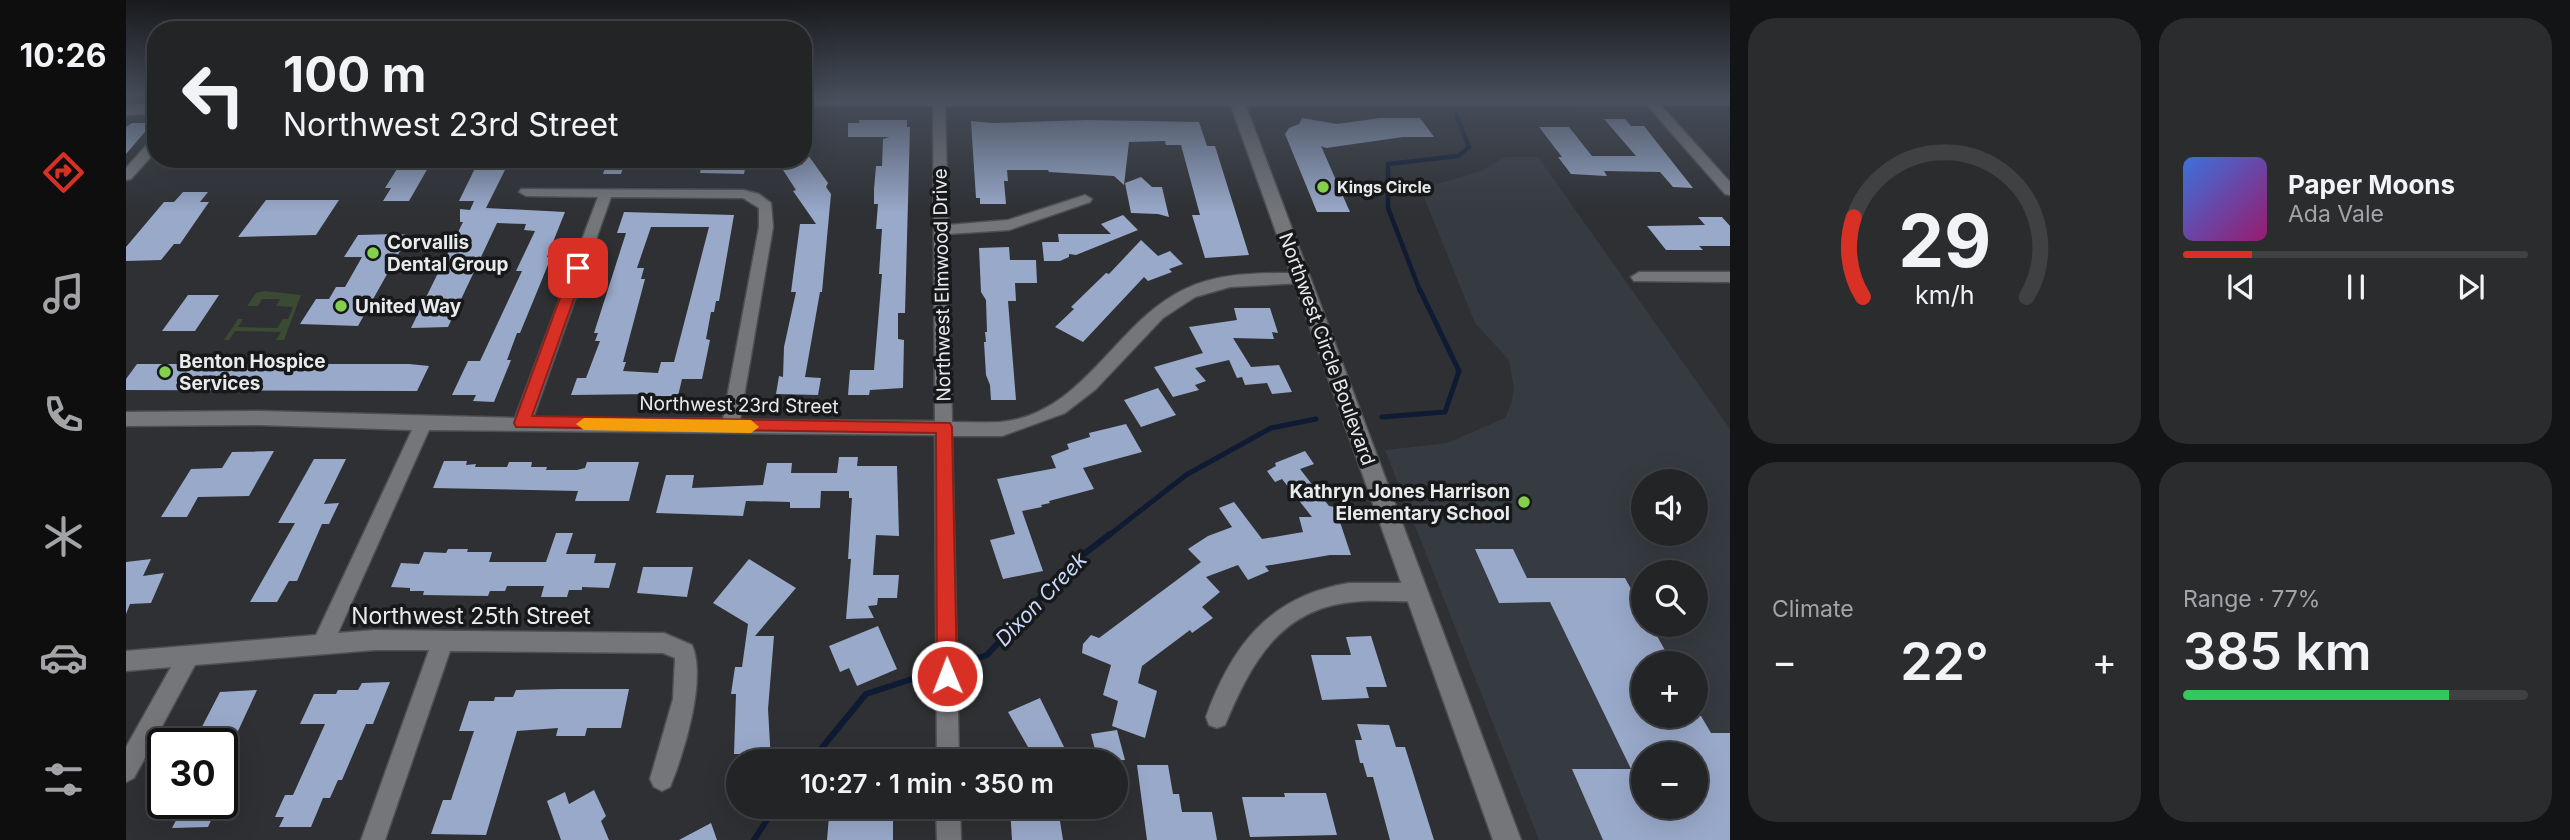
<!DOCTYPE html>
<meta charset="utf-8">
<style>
:root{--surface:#222426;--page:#2a2c2e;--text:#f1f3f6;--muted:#a2a4a7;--line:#3f4143;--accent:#d93025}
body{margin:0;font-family:Inter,sans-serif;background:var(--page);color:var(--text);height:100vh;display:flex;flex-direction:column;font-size:26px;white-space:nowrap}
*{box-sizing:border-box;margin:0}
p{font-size:23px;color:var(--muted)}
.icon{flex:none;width:38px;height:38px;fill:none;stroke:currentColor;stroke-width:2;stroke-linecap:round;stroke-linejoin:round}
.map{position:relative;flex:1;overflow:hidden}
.side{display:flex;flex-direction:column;gap:18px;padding:18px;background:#131415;width:840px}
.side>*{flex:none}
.guide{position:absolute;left:21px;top:21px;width:665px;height:147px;border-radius:28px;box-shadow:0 7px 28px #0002,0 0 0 2px var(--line);background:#222426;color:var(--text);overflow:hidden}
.fabs{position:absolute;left:1505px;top:469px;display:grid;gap:14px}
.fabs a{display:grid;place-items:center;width:77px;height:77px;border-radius:50%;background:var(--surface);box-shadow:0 7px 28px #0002,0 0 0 2px var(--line);font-size:35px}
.speed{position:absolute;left:21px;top:728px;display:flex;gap:14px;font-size:35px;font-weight:700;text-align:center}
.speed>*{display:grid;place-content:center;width:91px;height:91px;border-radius:50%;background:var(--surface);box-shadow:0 7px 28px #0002,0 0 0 2px var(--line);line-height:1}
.speed .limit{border:4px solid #111;border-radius:10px;background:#fff;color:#111}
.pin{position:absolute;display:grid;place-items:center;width:60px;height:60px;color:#fff;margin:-30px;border-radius:14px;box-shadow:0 4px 10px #0006}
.me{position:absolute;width:77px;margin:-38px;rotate:359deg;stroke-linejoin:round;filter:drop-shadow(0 0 5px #0008)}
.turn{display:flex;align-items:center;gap:24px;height:147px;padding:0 21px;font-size:32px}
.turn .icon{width:91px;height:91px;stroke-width:2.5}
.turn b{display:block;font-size:49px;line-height:60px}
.big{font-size:52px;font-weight:600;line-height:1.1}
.side .widget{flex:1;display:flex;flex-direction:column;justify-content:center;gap:10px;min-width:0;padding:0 24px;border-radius:28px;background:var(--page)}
.side .dial{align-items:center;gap:0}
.dial svg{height:182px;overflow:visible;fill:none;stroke:var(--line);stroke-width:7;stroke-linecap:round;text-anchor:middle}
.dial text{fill:var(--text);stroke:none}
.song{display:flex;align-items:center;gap:21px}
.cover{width:84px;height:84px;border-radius:10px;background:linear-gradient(135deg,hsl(220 70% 55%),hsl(320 70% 35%))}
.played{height:7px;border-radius:4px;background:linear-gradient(90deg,var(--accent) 20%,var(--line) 20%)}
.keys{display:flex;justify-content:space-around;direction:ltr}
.heat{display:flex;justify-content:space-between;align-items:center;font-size:38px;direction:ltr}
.charge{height:10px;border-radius:5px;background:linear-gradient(90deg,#34c759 77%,var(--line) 0)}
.side .tiles{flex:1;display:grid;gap:18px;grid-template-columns:repeat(2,1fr)}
.trip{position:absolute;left:600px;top:749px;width:402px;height:70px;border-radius:35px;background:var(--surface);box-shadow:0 7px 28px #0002,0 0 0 2px var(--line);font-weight:600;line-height:70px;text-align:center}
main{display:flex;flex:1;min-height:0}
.tabs{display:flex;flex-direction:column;width:126px;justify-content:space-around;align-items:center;background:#0e0e0f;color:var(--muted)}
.tabs .icon{width:49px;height:49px}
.tabs .active{color:var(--accent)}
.tabs b{font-size:32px;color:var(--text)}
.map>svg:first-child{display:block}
</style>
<main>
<nav class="tabs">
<b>10:26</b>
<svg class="icon active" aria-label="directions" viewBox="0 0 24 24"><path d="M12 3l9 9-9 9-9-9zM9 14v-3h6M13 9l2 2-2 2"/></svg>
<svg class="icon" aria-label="music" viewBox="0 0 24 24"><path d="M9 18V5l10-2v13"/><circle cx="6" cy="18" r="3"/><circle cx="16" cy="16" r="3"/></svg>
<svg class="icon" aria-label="phone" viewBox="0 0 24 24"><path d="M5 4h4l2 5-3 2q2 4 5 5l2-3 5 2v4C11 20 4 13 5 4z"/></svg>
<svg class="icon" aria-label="climate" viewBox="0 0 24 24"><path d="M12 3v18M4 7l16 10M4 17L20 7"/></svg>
<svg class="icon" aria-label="car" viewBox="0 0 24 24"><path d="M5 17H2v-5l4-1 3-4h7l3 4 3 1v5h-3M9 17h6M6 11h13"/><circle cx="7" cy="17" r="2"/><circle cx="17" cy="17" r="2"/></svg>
<svg class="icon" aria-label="filters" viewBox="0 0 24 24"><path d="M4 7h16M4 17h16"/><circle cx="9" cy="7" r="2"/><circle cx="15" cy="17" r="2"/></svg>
</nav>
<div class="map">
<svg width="1604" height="840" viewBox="0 0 1604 840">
<rect width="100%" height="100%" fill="#2e3033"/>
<path fill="#363a41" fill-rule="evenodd" d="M1379,157H1412L1604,429V840H1413L1259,450L1321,443L1379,418L1385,404L1388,389L1383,360L1349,323L1297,195L1298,190L1305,186L1355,171ZM1517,481H1570V534H1517ZM1517,572H1570V625H1517ZM1517,663H1570V716H1517ZM1517,754H1570V807H1517Z"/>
<path fill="#3b4a33" d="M138,291L175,295L158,340H150L155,332L115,331H109L103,340H98L112,319H117L112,327L151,328L157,319H162L167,307L150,306L154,299H136L132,306H121L130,293Z"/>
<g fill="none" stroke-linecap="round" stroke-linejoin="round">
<path stroke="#0f1a33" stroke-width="4.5" d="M1294,291L1262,208V164L1332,156L1343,147L1330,114"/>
<path stroke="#0f1a33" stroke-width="5" d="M1256,417L1319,412L1333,371L1294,290
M982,536L1060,475L1145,428L1190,419"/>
<path stroke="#0f1a33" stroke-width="6" d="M827,666L861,655L945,564L984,534
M685,761L740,694L817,669
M628,840L649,807"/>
</g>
<path fill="#99a9ca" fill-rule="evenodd" d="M1176,118L1211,124L1254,118H1294L1308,137H1277L1200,148L1195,146L1224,212H1191L1159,134L1163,128L1173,124Z
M1478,119H1499L1505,126H1518L1567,188L1547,187L1534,172L1478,171L1481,176L1445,174L1432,157H1436L1413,127H1443L1466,156H1510Z
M733,120H781V127H784L779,313H772V339L778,340L777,388L744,390L743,395H722L724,370H748L756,274H753L756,229H750L752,204H748V189L750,166H756L757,139L764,137H722V123H733Z
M962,120L1073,122L1081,146H1089L1123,255L1079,258L1066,215H1074L1055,145H1040L1039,141L1003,142L998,185L988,176L923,172L922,170H881L882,181H878L880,204H854V198H850L845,121L866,123Z
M6,123H24L20,126H24L0,154V127Z
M677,148L702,183L700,187L705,194L696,292H694L679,377L695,378L692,395L650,394L653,376L657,377L658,347L670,292H665L674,224H690L667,191L670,190L657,170L677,164Z
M482,159H500L495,174H477Z
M577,159H621L618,174L574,173Z
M353,160H384L360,208L439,212L421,257H425L415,282L394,333H391L381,360H385L368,402L347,401L350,395H326L342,361H354L396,271H390L409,231L398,230L400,224L371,223L322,327L285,328L337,222H334V209L344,210L348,201H333Z
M276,161H306L283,201H257L265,188H259Z
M1015,177L1026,187H1036L1043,217L1032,214L1005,213L999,183Z
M57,192H82L74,202H83L54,244H48L35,260L0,261V247L38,202H48Z
M140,200H213L190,235L112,237Z
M498,212L608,215L593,301H590L588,312H585L580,339L584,340L576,379H556L552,396H526L527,394L445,395L451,378H460L474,341H469L472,333H468L500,233H491ZM525,227H583L548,362H535L532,373L497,371L500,362H497L519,279H515L518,268H511Z
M997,215L1012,230L950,255L943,254V257L934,261H918L916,242H933L932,234H985L975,224Z
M1572,217H1596L1604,226V246H1573L1577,250H1540L1521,226L1579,225Z
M270,234L283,235L232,326L174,324L190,299H203L210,287H219L236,257H218L232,235Z
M1015,240L1032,256L1044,251L1057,264L1043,269L1046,272L1022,281L1018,277L957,342L929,327L948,309L945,307L980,273L983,274Z
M883,247L884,260H910L911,283H889L890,301H882L890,400H865L864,385L860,375L858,342H860L859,332H861L860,300L855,292L853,248Z
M62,295H93L69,331H36Z
M1108,308H1144L1152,333L1146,332L1148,339L1107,338L1125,367L1153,365L1166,392L1146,394L1141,383L1119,385L1116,377L1111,378L1103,360L1069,368L1080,381L1069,385L1073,390L1047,397L1028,367L1077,353L1063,327L1111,320Z
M11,364H283L303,366L291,391L0,390V379Z
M1032,388L1050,415L1015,427L998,400Z
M1000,424L1016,452L957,468L968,489L923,501L924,503L915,505L916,507L896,511L917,571L877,579L864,540L889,534L871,479L930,468L925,456L943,449L941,444L964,437L963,433Z
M148,451L123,496L72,497L61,517H35L65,469L96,468L106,452Z
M1179,451L1188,464L1174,469L1203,506L1209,507L1225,555H1204L1139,566L1143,571L1122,580L1112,565L1080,577L1094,592L1076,607L1087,618L1066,633L1064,630L1016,666L1012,683L1031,691L1019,738L986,726L992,701L977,695L985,665L956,653L957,644L965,635L973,638L1075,562L1062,549L1082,536L1106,527L1093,508L1108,502L1136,539L1177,532L1173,517H1186L1156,479L1149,482L1141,471L1150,466L1149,463Z
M713,457H732L731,466H771L773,536L750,535L747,575H773L771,598H752L751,605L742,606L748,618L720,619L725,559H722L726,498H723V491H695L694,508H664V502L620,501L617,516L530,513L540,475H568L566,488L637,485L641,463H666L665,473H711Z
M188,459H220L198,504L213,503L203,524H196L171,581H163L151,602H124L169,523H152Z
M318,461H341L340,465L350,464L349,467H381L383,462H406L405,467H421L420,470H451L459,468L461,462H513L503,501H449L452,491L307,488Z
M430,533H447L440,554H470L468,563H490L483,588L456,587V590H443L441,597H415L418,586H381L379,591H364L362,596L297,595L298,591H284V588L265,587L275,563L293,564L298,552L320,553L322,549H342L341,552H366L363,562H420Z
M1349,549H1387L1401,578H1499L1517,611V625H1525L1546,663H1517V716H1575L1585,733H1604V840H1477L1446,769H1505L1424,602L1373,603ZM1517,754H1570V807H1517Z
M25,559L17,576L38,573L25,603L4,604L0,614V562Z
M623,559L670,588L629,636H648L642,709L645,761H613V754H608L610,694H605L609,667H616L622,624L587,603Z
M517,567H567L561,597L511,593Z
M752,626L771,669L731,686L723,668L714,672L703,646Z
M1245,636L1261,687H1240L1243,698L1196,700L1185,655H1225L1220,637Z
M264,682L247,724H240L216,780H212L204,798H197L185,827H153L158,817H149L159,795H167L199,724H174L188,694H210L212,690H232L236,683Z
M434,689H503L495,728H461L459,736H430L432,728L391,731L360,835L305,834L317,800H325L348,731H333L343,701H368L369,697H387L390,690Z
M131,690L106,744H67L94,692Z
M914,698L940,751L937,752L938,755L924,761H910L882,712Z
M1231,724L1263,725L1270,747H1279L1308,840H1264L1247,777H1241L1237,763H1234L1229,740H1236Z
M991,730L999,760L972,761L965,734Z
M1011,765H1042L1047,794H1053L1056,812H1086L1091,840H1021Z
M468,790L480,816L475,821L483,840H435L421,801L439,792L443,804Z
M1158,793H1200L1211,835L1124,837L1116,797H1159Z
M59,803H93L82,827L46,828Z
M884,807H939L940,821H934L937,840H886Z
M767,815V840H701L703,816Z
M585,823L591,840H553Z"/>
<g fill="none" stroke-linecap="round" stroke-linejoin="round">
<g stroke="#4d4f51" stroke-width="3">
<path id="street" d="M1517,95H1529L1530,100L1604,182V195L1599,194L1520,104Z
M813,99L819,103L822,225L882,220L959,195L966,199L964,202L883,230L822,234L826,422C842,422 859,423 875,422C958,414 989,322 1059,289C1095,272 1136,273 1175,273L1183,278L1175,283L1104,287L1069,297L1037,318L970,389L939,413L876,436H826L833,761H811L809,435L303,430L212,633L249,630L538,633L566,645C581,679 558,753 544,787L536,791L528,787L524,779L547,699L549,658L537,653L324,651L259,840H235L303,650H249L69,665L8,778L0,782V747L45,667L0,671V651L190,635L286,430L134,425L0,426V412L134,411L389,418L472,197L400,196L393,192L395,189L617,190L633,194L645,203L647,227L614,420L809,421L807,103ZM485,197L617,198L633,208V227L597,419L407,418Z
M30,139V151L5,179L0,180V168L25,140Z
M1513,272H1604V282L1508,281L1505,277Z
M1223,583H1290L1297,585L1300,592L1297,599L1290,601C1269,602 1247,599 1226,602C1153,609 1124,665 1099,725L1091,728L1083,725L1080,717C1106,645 1144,596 1223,583Z
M810,807H834L835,840H811Z"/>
</g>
<g stroke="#4d4f51" stroke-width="3">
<path id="secondary" d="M1101,95L1604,97V105L1120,106L1395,840H1367L1105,106H677V98L1101,97Z
M30,103V113L0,115V105Z"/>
</g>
<use href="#street" fill="#74767a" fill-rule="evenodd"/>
<use href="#secondary" fill="#74767a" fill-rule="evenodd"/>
</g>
<linearGradient id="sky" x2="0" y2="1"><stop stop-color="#191a1c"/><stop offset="0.45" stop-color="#464e5b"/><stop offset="1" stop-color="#464e5b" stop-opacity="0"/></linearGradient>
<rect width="1604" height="213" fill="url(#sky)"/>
<path fill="#d93025" stroke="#8d1f18" stroke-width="2" d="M452,263L459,268L406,416L824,423L826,427L831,676L828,682L821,685L814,682L811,676L810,433L390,427L388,423L445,268Z"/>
<path fill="#f59e0b" d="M458,418L625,420L633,427L625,433L458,430L450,424Z"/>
<g fill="#84d04d" stroke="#171819" stroke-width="2.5">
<circle cx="1197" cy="187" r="7"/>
<circle cx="247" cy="253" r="7"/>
<circle cx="215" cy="306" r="7"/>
<circle cx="39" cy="372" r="7"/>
<circle cx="1398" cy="502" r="7"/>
</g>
<g text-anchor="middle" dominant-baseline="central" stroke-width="7" stroke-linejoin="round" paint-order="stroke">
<g font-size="16" font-weight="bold" fill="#e9eaec" stroke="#171819" text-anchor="start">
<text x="1211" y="187">Kings Circle</text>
</g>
<g font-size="19" font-weight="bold" fill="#e9eaec" stroke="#171819" text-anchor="start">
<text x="261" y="242">Corvallis<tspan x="261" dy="22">Dental Group</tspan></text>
<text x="229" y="306">United Way</text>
<text x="53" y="361">Benton Hospice<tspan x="53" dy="22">Services</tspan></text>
<text x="1384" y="491" text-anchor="end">Kathryn Jones Harrison<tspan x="1384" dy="22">Elementary School</tspan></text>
</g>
<g font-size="19" fill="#e9eaec" stroke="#171819">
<text transform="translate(816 285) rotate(-91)">Northwest Elmwood Drive</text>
<text transform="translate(1201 349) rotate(70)">Northwest Circle Boulevard</text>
<text transform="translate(613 405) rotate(1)">Northwest 23rd Street</text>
</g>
<g font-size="21" font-style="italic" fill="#c9d9fa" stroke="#171819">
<text transform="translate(915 599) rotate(-46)">Dixon Creek</text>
</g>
<g font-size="23" fill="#e9eaec" stroke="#171819">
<text x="345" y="616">Northwest 25th Street</text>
</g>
</g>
</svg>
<div class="fabs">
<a><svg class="icon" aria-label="sound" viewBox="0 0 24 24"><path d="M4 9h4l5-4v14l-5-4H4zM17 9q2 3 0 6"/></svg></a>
<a><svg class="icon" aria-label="search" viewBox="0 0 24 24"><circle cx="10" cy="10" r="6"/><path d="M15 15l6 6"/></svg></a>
<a>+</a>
<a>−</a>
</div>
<div class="speed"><div class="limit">30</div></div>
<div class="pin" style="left:452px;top:268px;background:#d93025"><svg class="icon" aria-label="arrive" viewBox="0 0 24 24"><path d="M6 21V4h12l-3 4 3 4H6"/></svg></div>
<svg class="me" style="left:821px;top:676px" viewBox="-20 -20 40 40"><circle r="17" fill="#d93025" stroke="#fff" stroke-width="3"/><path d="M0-11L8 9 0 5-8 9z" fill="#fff"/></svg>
<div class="trip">10:27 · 1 min · 350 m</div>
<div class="guide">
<div class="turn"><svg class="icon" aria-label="left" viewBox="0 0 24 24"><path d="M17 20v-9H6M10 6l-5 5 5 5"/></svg><div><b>100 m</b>Northwest 23rd Street</div></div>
</div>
</div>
<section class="side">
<div class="tiles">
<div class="widget dial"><svg viewBox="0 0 100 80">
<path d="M14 69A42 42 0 1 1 86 69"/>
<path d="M14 69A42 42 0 0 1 10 34" stroke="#d93025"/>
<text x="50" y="56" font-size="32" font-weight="700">29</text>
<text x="50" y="72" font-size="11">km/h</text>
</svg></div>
<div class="widget">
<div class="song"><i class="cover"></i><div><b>Paper Moons</b><p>Ada Vale</p></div></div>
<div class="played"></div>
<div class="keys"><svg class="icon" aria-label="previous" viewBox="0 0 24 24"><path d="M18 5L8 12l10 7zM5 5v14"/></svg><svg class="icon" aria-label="pause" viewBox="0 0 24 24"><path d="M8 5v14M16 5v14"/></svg><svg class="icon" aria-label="next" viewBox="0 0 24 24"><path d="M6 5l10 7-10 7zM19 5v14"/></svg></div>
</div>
<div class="widget"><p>Climate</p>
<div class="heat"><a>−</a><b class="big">22°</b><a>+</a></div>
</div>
<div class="widget"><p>Range · 77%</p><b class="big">385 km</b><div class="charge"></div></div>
</div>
</section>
</main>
